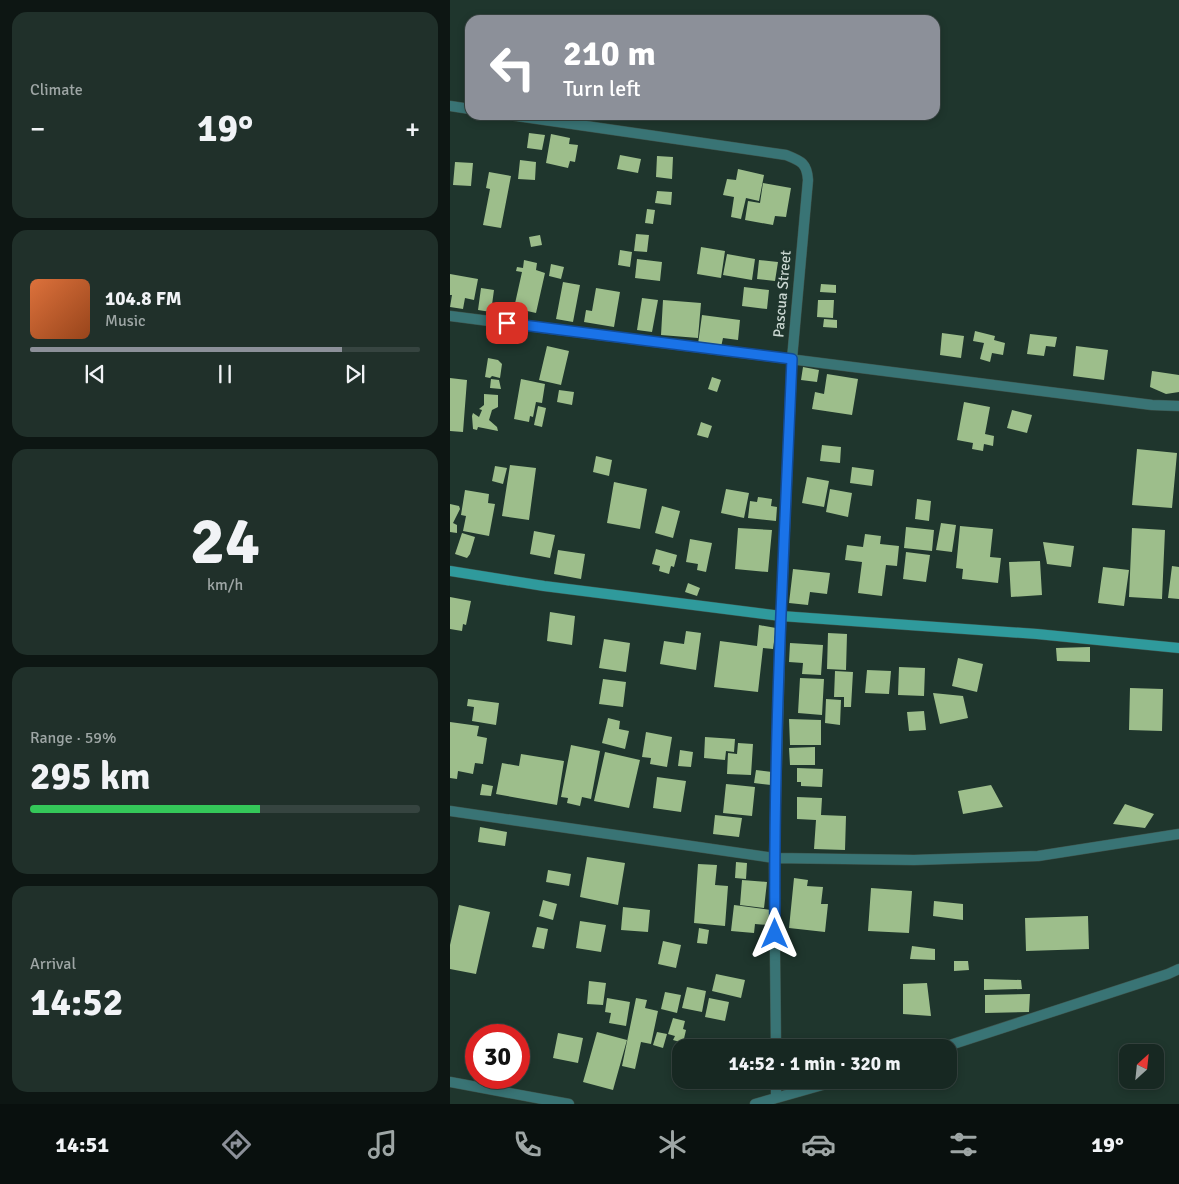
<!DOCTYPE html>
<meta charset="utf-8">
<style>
:root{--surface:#172822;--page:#20302a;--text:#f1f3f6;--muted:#9ea6a5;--line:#364440;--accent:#8c9099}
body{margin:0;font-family:Signika,sans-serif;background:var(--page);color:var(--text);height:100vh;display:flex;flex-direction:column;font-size:19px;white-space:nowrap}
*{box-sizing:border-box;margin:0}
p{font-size:16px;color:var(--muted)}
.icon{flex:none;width:28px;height:28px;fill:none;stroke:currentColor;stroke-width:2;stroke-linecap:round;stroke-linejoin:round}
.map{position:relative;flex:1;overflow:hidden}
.side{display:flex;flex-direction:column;gap:12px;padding:12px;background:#0d1613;width:450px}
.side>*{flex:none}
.hud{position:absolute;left:15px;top:15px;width:475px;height:105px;border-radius:15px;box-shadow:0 2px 8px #0003,0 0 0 1px var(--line);background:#8c9099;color:#fff;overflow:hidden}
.needle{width:32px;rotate:27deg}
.controls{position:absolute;left:669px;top:1044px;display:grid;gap:10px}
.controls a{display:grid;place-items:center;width:45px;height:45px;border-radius:10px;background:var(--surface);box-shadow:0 2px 8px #0003,0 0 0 1px var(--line);font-size:25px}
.speed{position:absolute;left:15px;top:1024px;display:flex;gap:10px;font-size:25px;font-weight:700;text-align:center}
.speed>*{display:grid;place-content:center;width:65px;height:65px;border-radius:50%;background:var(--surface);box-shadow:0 2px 8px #0003,0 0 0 1px var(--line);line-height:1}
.speed .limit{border:8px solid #d22;background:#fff;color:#111}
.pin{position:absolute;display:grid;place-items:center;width:42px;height:42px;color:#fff;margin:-21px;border-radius:10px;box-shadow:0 2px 8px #0006}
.me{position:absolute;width:55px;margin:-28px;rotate:0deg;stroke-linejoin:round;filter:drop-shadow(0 0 4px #0008)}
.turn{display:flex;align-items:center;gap:18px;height:105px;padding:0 15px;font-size:22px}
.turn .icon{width:65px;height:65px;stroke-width:2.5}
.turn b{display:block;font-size:35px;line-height:42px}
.big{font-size:38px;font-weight:700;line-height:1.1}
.side .card{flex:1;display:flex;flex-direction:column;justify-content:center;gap:8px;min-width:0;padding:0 18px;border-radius:15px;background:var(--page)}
.side .dial{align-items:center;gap:0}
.dial b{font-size:65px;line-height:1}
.song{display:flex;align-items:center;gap:15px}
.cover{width:60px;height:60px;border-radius:8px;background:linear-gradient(135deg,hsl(20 70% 55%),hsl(20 70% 35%))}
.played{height:5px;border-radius:2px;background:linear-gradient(90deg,var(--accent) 80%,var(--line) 80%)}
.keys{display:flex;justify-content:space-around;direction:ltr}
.heat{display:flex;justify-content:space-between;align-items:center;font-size:28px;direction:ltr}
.charge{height:8px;border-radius:4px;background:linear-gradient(90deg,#34c759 59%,var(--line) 0)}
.trip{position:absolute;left:222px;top:1039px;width:285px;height:50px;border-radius:15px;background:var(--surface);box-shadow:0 2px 8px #0003,0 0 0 1px var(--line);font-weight:700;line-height:50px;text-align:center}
.dock{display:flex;height:80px;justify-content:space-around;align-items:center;background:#09100e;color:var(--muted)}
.dock .icon{width:35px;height:35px}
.dock .selected{color:var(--accent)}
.dock b{font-size:22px;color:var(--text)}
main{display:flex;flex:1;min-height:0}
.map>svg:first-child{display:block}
</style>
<main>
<section class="side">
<div class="card"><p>Climate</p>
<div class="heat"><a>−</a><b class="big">19°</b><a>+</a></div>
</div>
<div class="card">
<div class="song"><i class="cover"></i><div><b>104.8 FM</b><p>Music</p></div></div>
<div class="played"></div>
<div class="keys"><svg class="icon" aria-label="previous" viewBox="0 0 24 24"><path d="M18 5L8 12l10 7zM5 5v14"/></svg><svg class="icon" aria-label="pause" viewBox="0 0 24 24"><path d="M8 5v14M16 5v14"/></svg><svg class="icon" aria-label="next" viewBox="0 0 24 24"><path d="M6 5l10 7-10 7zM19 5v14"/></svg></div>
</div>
<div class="card dial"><b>24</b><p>km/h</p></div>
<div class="card"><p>Range · 59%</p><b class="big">295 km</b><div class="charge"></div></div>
<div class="card"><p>Arrival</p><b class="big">14:52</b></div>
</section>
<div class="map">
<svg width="729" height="1104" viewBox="0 0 729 1104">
<rect width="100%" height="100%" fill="#1f362d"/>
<path fill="#9dbe8b" d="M79,133L95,135L92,150L77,148Z
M101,134L120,138L119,144L128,145L125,162L120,161L118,168L96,163Z
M170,155L191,159L188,173L167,169Z
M207,156L223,157L222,179L206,177Z
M70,160L86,162L85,180L68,179Z
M5,162L23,163L21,186L3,185Z
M288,169L314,175L309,201L296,198L291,219L281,217L284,197L273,195L277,179L286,180Z
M39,172L61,176L51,228L33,225L40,189L36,188Z
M313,183L341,188L336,217L325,216L323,225L295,220L298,201L310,203Z
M207,191L222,192L221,205L205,203Z
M197,209L205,210L203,224L195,223Z
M186,234L199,235L197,252L184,251Z
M90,235L92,245L81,247L79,237Z
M251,247L275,251L271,278L247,274Z
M170,250L182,252L180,267L168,265Z
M277,254L305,259L302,280L273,275Z
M187,259L212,262L210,281L185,278Z
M74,260L87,263L86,270L95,273L86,313L64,308L72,272L66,271L67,267L73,268Z
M309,260L328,262L325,281L307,279Z
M101,264L114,267L111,279L99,276Z
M0,274L28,279L24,300L15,298L13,309L0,307L2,295H0Z
M113,282L130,285L123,322L106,319Z
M371,284L386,285V293L370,292Z
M294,287L319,290L317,309L292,306Z
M31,288L44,290L41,312L28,310Z
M146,288L170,292L164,327L134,322L136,310L142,311Z
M192,298L208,300L202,332L187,330Z
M213,300L251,303L248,338L211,335Z
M368,300H384L383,318L367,317Z
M252,315L290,320L288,340L273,338L271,347L248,344Z
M374,319L387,320V328L373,327Z
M525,331L545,336L544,340L555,343L553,355L542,353L540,362L530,359L534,343L523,341Z
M492,333L514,336L511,358L490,355Z
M580,334L607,337L605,347L596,346L594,356L577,354Z
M97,346L119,351L111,385L89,380Z
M626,346L658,350L654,380L623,376Z
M38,358L48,360L52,364L50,378L42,376L40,378L35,377Z
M353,367L369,370L367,382L351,380Z
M702,371L729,375V392L716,394L700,387Z
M377,374L408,379L402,415L362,409L365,392L374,394Z
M262,377L271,380L267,392L258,389Z
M0,378L17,380L13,432L0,431Z
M41,379L49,380L51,389L40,388Z
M71,379L95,384L92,403L86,402L83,417L80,416L79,422L64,419Z
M109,390L124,392L122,405L107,402Z
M34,394L48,395V407L42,410L39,420L47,427L48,431L28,427L27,430L23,429L22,416L23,413L29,417L32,410L29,409L34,405Z
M514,402L540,407L535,434L544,436L543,446L534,444L533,451L522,449L523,443L507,440Z
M88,406L96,408L92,427L84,425Z
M562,410L582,415L577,433L557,428Z
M251,422L262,426L258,438L247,435Z
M372,445L391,447L390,463L370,461Z
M687,449L727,453L722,508L682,505Z
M146,456L162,460L159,476L143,472Z
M60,465L86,468L79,520L52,516Z
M45,466L57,468L53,484L42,481Z
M402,467L424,470L422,486L400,483Z
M357,477L379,481L374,507L352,503Z
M164,482L197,489L190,529L157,523Z
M276,489L299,493L294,518L271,513Z
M380,489L402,493L398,517L376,512Z
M15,490L39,494L38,503L45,504L39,536L13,531L16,516L11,515Z
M308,497L322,499L321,506L327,507L326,521L298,518L300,501L307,502Z
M467,499L481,501L479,521L465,519Z
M0,504L9,506L10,509L3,523L7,525V533L0,532Z
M212,506L230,511L223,538L205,533Z
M491,523L506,525L502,552L486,550Z
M510,526L543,529L540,557L551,558L548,583L512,579L513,569L506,568Z
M456,527L484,530L482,551L454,548Z
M288,528L322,530L318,572L285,569Z
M682,528L715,530L712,599L679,597Z
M84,531L105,535L100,558L80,554Z
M12,533L25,537L20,554L17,558L5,554Z
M415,534L431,536L430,544L449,546L447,566L436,565L432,596L408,593L412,562L395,560L397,545L413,547Z
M240,539L262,543L256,572L247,570L248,564L236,562Z
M593,542L624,546L621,567L597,564Z
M206,549L227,555L224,567L221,566L219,574L209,571L210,566L202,564Z
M108,550L135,554L131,579L104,574Z
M456,552L480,555L476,582L453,579Z
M590,561L592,595L561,597L559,562Z
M722,566L729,567V599L718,598Z
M653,567L679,570L674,606L648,603Z
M343,569L380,573L377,594L360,592L358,605L339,603Z
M238,583L250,588L247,596L235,592Z
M0,597L21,601L16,625L13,624L12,631L0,629Z
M100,612L125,616L122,645L97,641Z
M309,625L326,628L323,649L313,648L308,692L264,687L270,641L307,646Z
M236,631L251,633L246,670L210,664L214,641L234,644Z
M378,633L397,634L396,670L377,669Z
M154,639L180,643L176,672L149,668Z
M340,643L373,645L371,675L352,674L353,663L339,662Z
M640,647V662L607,661L606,648Z
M508,658L533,664L527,692L502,686Z
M449,667L475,668L474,696L448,695Z
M417,670L441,671L439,694L415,693Z
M385,671L403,672L401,707H394V697H384Z
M350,678L374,679L372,715L348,713Z
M153,679L176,682L173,707L149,704Z
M680,688L713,689L712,731L679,730Z
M483,693L513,696L518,718L490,724Z
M18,699L49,703L46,725L22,721L24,707L17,706Z
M376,699L391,700L390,725L375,723Z
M474,711L476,730L459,731L457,712Z
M158,718L170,721L169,729L179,731L175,749L152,743Z
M339,719L371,720V745H340Z
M0,722L29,726L27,736L37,738L33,764L25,763L23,774L8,771L7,779L0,778Z
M196,732L222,737L217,767L200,764L201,758L192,757Z
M255,737L285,739L284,752L276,751L275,760L254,758Z
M288,743L303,744L301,775L277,774L278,753L287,754Z
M121,745L150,751L141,799L132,797L130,806L117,803L118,798L111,797Z
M365,747V765H340L339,748Z
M230,750L243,752L241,767L228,766Z
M155,752L190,760L179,808L144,801Z
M71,754L114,761L107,805L46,794L52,763L69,766Z
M347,768L373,769L372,787L351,786V782H347Z
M306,770L322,772L321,785L304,783Z
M207,777L236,781L231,812L203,808Z
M32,784L43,786L41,796L30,795Z
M276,784L305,787L302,816L273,813Z
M541,785L553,807L513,814L508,791Z
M347,797L372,798L371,815L396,816L395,850L364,849L366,820L347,819Z
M675,804L704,814L695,828L663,824Z
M265,815L292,818L289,837L263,834Z
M30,827L57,832L55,846L28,842Z
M137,857L175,863L168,905L130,897Z
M286,862L297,863L296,879L285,878Z
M248,864L267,865L265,885L278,886L275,926L244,923Z
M98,870L121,874L119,886L96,882Z
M344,878L358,880L357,886L373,887L371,904H378L375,932L339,928Z
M292,880L317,882L314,908L290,905Z
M421,888L462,891L459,933L418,931Z
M93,900L107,904L103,920L89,916Z
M484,901L513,904V920L483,916Z
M9,905L40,912L26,974L0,969V945Z
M284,905L321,910L319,925L305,924L304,933L281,931Z
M173,907L200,910L198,932L171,930Z
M638,916L639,949L576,951L575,918Z
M130,921L156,925L151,952L126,948Z
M87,927L98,929L94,949L82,947Z
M249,928L259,930L257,944L247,943Z
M213,941L231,945L226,968L208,964Z
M462,946L485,949V960L460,959Z
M504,961H518L519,970L504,971Z
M266,974L295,980L291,998L262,991Z
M534,979L571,980L572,989L534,990Z
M139,981L156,983L153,1005L137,1004Z
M477,983L481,1016L453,1014V984Z
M237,987L256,991L252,1012L232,1008Z
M215,992L231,995L227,1013L211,1009Z
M580,994L579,1012L535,1013V995Z
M157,998L180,1002L176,1026L159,1023L161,1013L155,1012Z
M186,998L197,1000L195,1008L208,1011L201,1044L191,1042L185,1069L172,1066Z
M259,998L279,1002L275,1021L255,1017Z
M223,1018L235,1021L233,1029L236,1030L233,1043L223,1040L225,1036L218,1034Z
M147,1032L177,1040L163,1090L133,1082Z
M207,1032L217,1034L213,1048L203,1045Z
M108,1033L133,1038L128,1063L103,1058Z"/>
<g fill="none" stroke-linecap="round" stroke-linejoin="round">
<g stroke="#3e534b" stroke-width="11">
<path id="street" d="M0,106L20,109
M60,115L336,155C351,161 357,163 358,180L342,359L331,616L324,858L326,1048
M0,316L702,405L729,406
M0,811L324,858L464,860L588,856L729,834
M491,1048L718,974L729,969
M326,1080V1098
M0,1082L119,1104
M305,1104L390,1080"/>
</g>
<g stroke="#3e534b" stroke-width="11">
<path id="secondary" d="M0,571L94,586L331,616L587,634L729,648"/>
</g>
<use href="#street" stroke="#397475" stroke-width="10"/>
<use href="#secondary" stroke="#2f9a9c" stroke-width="10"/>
</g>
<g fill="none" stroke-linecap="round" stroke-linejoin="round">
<g stroke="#114b97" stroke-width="12">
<path id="route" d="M57,323L342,359C334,550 323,742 325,934"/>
</g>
<use href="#route" stroke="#1a73e8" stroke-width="9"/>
</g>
<g text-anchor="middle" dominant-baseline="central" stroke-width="5" stroke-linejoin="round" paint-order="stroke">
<g font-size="15" fill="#cad7d1" stroke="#1f362d">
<text transform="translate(332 294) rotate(-85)">Pascua Street</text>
</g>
</g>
</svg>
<div class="controls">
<a><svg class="needle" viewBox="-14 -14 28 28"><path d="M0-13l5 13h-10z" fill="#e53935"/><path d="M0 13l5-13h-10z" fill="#9ea6a5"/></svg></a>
</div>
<div class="speed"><div class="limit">30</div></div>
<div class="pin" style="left:57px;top:323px;background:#d93025"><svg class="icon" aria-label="arrive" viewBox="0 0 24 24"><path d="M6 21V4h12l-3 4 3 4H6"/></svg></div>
<svg class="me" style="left:325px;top:934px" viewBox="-20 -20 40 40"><path d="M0-17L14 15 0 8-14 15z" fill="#1a73e8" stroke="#fff" stroke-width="4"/></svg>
<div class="trip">14:52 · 1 min · 320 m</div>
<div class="hud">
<div class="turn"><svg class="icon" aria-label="left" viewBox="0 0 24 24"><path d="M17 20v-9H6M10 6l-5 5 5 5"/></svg><div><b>210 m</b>Turn left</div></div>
</div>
</div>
</main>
<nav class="dock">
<b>14:51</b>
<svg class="icon selected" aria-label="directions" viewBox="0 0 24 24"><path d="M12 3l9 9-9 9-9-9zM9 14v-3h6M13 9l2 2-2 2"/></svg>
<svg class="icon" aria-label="music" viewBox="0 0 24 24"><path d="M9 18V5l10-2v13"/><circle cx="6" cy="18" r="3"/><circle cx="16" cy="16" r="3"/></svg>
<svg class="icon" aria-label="phone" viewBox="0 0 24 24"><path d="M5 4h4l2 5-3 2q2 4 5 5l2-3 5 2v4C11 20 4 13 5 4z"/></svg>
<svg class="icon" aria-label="climate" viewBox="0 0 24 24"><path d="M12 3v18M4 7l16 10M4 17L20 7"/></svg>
<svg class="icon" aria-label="car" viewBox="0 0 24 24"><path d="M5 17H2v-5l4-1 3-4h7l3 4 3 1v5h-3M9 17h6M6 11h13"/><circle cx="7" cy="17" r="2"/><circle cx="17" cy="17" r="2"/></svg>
<svg class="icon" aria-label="filters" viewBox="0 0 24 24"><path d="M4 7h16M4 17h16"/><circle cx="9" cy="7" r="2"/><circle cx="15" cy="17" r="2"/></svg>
<b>19°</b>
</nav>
